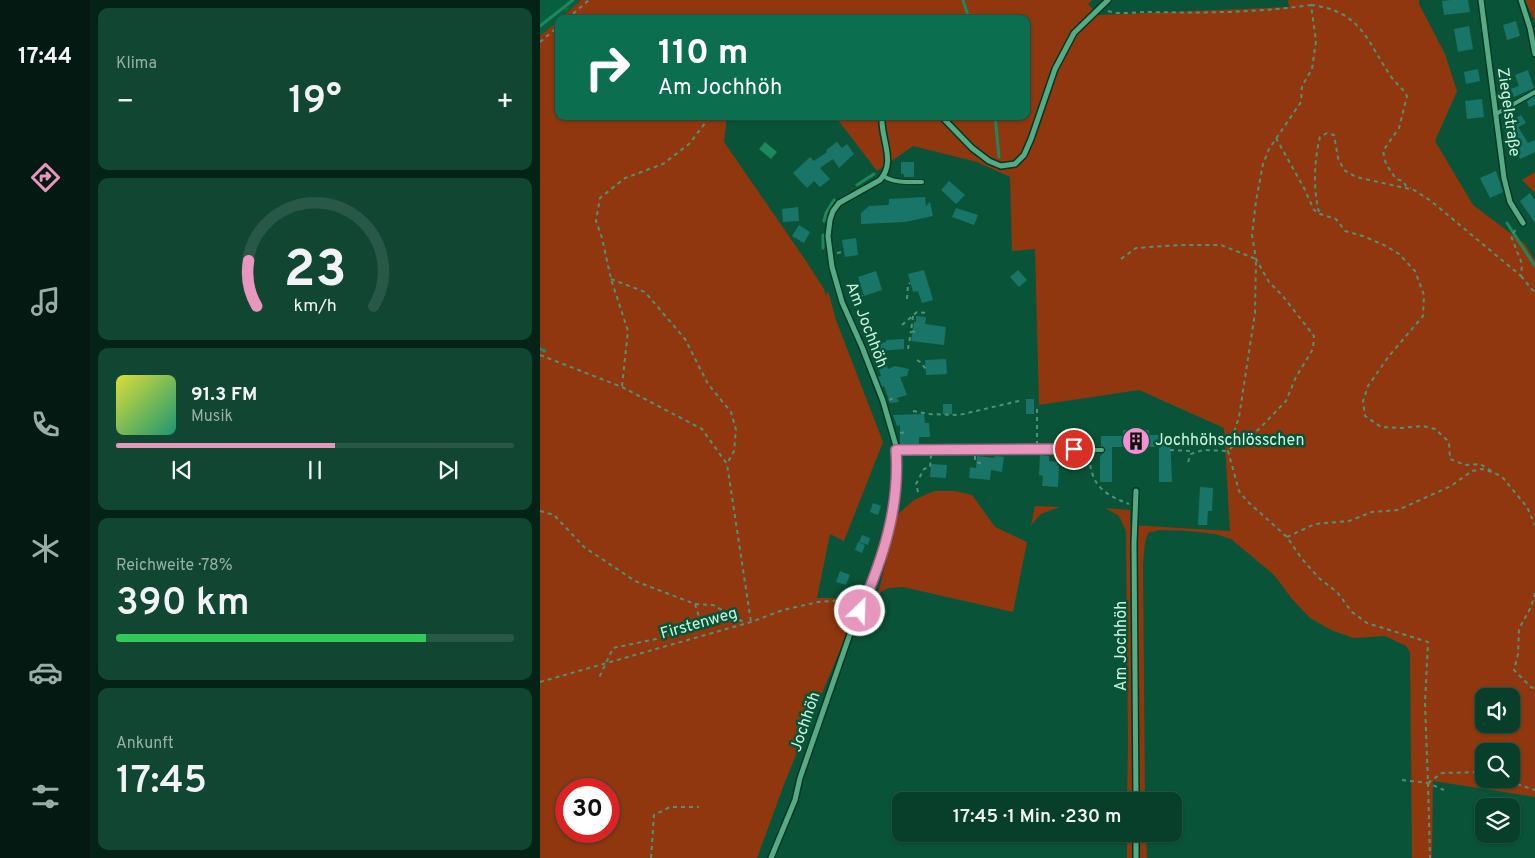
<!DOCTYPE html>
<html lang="de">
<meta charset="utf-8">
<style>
:root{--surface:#073f2a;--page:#104632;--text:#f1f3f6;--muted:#98afa8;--line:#285847;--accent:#e797bd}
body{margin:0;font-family:Overpass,sans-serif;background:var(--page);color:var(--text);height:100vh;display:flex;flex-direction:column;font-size:19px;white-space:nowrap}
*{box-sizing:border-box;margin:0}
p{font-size:16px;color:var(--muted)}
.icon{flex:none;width:28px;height:28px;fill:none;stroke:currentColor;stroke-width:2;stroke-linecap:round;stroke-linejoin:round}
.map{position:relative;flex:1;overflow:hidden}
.details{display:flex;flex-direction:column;gap:8px;padding:8px;background:#042317;width:450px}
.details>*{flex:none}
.guide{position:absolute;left:15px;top:15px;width:475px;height:105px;border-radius:10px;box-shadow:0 1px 4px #0004,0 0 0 1px var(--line);background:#0b6e4f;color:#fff;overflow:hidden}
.controls{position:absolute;left:935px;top:688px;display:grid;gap:10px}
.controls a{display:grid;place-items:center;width:45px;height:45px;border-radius:10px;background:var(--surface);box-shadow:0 1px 4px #0004,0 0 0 1px var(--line);font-size:25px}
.speed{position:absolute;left:15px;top:778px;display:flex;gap:10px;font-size:25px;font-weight:700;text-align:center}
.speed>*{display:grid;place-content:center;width:65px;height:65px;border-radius:50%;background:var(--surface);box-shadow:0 1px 4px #0004,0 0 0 1px var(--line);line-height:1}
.speed .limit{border:8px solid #d22;background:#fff;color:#111}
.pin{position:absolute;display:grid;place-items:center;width:42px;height:42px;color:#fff;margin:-21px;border:2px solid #fff;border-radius:50%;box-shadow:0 1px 5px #0007}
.me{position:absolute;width:55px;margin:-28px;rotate:24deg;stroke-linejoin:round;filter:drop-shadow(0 0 4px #0008)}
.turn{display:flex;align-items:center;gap:18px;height:105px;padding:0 20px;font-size:22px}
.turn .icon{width:65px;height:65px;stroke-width:2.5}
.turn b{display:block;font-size:35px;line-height:42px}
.big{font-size:38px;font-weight:600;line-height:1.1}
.details .tile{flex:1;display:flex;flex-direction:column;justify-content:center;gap:8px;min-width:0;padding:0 18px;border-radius:10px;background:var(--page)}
.details .dial{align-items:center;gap:0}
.dial svg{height:130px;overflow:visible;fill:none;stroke:var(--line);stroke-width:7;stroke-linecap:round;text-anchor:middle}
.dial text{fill:var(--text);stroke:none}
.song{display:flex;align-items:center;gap:15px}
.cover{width:60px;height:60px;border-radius:8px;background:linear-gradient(135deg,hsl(60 70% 55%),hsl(160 70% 35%))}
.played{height:5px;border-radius:2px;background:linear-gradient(90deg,var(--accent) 55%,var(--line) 55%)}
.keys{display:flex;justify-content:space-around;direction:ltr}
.heat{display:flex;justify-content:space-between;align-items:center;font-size:28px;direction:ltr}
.charge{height:8px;border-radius:4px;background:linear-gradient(90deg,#34c759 78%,var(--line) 0)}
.trip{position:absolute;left:352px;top:792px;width:290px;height:50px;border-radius:10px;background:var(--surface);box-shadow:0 1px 4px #0004,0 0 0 1px var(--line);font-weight:600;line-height:50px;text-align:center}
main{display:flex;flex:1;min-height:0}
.dock{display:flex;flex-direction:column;width:90px;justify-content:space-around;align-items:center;background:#031911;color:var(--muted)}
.dock .icon{width:35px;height:35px}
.dock .current{color:var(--accent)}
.dock b{font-size:22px;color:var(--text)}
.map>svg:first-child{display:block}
</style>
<main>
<nav class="dock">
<b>17:44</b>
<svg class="icon current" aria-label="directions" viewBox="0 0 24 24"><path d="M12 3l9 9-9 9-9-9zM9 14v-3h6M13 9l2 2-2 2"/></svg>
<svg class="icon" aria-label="music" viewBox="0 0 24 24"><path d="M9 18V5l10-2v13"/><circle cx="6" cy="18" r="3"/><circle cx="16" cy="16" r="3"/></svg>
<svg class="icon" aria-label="phone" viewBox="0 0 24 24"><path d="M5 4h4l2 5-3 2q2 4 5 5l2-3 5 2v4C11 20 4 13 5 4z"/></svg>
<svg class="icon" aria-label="climate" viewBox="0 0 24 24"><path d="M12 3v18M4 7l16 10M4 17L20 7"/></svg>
<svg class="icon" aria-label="car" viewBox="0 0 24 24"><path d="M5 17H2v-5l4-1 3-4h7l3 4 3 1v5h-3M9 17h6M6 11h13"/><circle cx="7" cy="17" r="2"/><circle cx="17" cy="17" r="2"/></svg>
<svg class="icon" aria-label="filters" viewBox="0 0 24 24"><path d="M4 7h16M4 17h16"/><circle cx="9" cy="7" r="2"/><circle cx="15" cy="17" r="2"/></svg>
</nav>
<section class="details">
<div class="tile"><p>Klima</p>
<div class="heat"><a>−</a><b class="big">19°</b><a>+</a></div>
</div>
<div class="tile dial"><svg viewBox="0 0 100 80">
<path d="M14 69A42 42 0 1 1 86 69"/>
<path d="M14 69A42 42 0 0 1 9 41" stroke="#e797bd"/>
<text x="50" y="56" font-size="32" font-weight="700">23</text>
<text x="50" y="72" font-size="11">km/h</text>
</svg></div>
<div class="tile">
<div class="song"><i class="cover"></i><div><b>91.3 FM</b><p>Musik</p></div></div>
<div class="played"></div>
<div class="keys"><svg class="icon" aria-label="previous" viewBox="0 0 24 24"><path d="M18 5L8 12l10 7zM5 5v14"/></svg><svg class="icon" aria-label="pause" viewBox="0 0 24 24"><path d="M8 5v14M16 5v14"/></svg><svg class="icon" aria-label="next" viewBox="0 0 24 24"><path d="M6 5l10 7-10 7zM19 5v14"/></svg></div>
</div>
<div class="tile"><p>Reichweite · 78%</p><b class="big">390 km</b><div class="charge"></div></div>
<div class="tile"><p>Ankunft</p><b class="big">17:45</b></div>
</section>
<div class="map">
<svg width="995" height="858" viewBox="0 0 995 858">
<rect width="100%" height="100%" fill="#095438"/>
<path fill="#075f3f" d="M0,0H41L0,36Z"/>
<path fill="#90370f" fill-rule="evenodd" d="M41,0H552L548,4L558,15L749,7L748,0H879V4L905,54L917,91L895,141L933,205L985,244L995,261V797L893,781L892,858H872L870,652L866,646L845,636L813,638L791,630L770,618L752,599L734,575L691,539L675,534L648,531L619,530L608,533L605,542L603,564L605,801H587L588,743L586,531L579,516L565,508L590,510V525L690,531L684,428L599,390L499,405L495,249L472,251L470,177L437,162L373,146L337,171L295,116H486V19H20ZM944,696H971V724H944ZM944,751H971V779H944Z
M985,0H995V22V21Z
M19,20V116H187L184,142L264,258L284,289L286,296L288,291L296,320L343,442L304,541L290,534L277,598H322L246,779L217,858H0V36ZM26,789H69V831H26Z
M995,172V193L982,180Z
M394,491H415L432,495L455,527L487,542L473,612L363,587L348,588L338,594L357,515L374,500Z
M495,506L520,507L501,514L491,525Z
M587,834H606L607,858H587Z"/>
<path fill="#1d875d" d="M225,142L237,152L231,159L219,149Z"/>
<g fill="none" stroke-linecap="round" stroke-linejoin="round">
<path stroke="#1d875d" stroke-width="3" d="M423,0L429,19
M0,26L33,0
M455,116L459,157
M317,185L334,174
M284,221L286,213L294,200
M967,223L995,266
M283,248V235
M0,349L5,351"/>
</g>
<path fill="#197568" d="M911,0H928L930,12L904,15L902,1Z
M976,21L980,36L967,40L963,25Z
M929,26L933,49L918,52L914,29Z
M938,69L940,81L926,84L924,72Z
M988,70L994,88L974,97L971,89L979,86L975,75Z
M995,96V105L989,107L987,101Z
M942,99L944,117L927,119L925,101Z
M981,115L986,123L978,127L988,143L995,140V152L980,159L975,149L980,147L970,131L966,133L962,126Z
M297,142L302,148L307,144L314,154L299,168L293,159L280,168L290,179L280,187L274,181L267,188L253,173L270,157L274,161L287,152L286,150Z
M361,162H374V177H364V174H361Z
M956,171L963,192L950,198L940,178Z
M409,181L425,195L416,204L401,190Z
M990,193L995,200V223L980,201Z
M385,197L386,206L390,202L393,216L365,222L321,224V213L329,206L348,205L349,204V199Z
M258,207L259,221L243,222L242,209Z
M416,208L438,215L434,225L412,217Z
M259,225L270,232L264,243L252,236Z
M316,238L318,255L305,257L302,240Z
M384,270L393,300L382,303L378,291L373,292L368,274Z
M478,270L487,280L479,287L470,277Z
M336,271L342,290L324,296L318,277Z
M376,316L386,317L385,324L406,327L404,345L371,341L374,322H376Z
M364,339V349L339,351L338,343L346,342V340Z
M343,353L348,369L355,366L369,369L367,376L360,377L367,395L357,398L359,402L350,403L344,386L342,387L338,377L341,376L334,354Z
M406,359L407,374L386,375L385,360Z
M486,399H494V414H486Z
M403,404H412V414H403Z
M384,414L385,423H389L390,437H379V445L360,446V425L357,426L353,415Z
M583,430H609V435H630L632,482H619V447H572V482H560V457L566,450L564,447L561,446V436H583Z
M500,455L509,456V461L517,462V465L519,466L518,487L502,486L503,476L499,475Z
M437,456L454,458L455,456L464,457L462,472L451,470L450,480L429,478L430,467L436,468Z
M391,464L407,465L406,478L390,477Z
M660,487L673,488L672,511H668L667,525H658Z
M333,503L341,506L338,515L330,512Z
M322,535L330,538L328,545L319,542Z
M318,542L325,545L322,553L315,550Z
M300,571L310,575L306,585L296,582Z"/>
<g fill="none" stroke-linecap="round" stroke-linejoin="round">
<g stroke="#043623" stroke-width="6">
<path id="service" d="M956,114L995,92
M344,176C352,183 371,182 382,182
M356,450H562"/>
</g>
<g stroke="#043623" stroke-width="8">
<path id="minor" d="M941,0L964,178L970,202L983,223
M981,0L990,28L995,54
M401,116L432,148L449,161L461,166L475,164L484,155L491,139L515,69L534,33L568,0
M596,801L594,544L596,491
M596,834V858
M231,858L255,800L260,778L311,631L341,562L354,510L357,469L356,446L343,401L322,347L302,302L292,267L288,236L290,220L293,211L299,203L340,180C357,162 340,138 342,116"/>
</g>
<path stroke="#539177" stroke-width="2" stroke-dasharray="4 4" stroke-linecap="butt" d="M771,5C822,11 827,42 852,78C857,84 863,89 867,96L859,128L843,151L846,164L856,179L863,181L866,186L871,188
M568,11C579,15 594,12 606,12C662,13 715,13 771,5L776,41L772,69L762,86L761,102L729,149L723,164L716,201L712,235L716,259L729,282L742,295L774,336L773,349L756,377L746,401L718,430L699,441L690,449
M27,19L49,0
M0,42L19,26
M736,138L764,188L774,210L780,214L796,219L805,231L823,236L846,246L859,254L875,271L884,295L883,316L849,356L828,386L823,401L825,416L841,427L861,428L883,426L895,429L909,442L910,459L925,465L940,464L955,473
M779,212C773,189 774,161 780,137L787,133L794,135L798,158L804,170L816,177L874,190L891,201L981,276L982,264L971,236L977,228
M297,253L303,252V251
M581,259L596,248L640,245H681L716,259L715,313L699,417L688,451L699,491L707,501L747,537L762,559L779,578L797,592L812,612L827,623L888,642L885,703L888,783L902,773L944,772
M981,276L995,293
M71,279L105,292L145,339L168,384L191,412L196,430L194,451L187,464
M367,299L368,284L370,283
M318,305L317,301L323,294
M373,316L371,331L375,332
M362,325L377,312L387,313
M368,349L371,331
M0,355L82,387L162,429L187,464L211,622
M377,360L380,362L386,369
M82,386L88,331L71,279L62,238L56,221L60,198L85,178L123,164L149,144L166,122L168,116
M349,400L356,397
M373,411L388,414L419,415L483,400
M360,433L367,432
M497,445V407
M630,450L650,451L651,454
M435,456V462L440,463V468
M549,457C552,486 563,494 589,504
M648,462L651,454L663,450L688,451
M378,492L376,484L384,469L390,467L391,455
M0,511L14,515L44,547L95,581L155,604L160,620L116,639L73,648L58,680
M747,537L775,524L809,521L832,512L858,510L911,486L932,471L942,469L955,473L963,478L987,507L995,525
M995,593L991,607L979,629L978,654L974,670L991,687L995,689
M155,604L173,605L205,623
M0,682L211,622L243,610L278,602L318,599
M962,779L995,790
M862,780L888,783L904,790
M888,783L890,858
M111,858L114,815L130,807H159"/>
<use href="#service" stroke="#55ab83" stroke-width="4"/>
<use href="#minor" stroke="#55ab83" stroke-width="5"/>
</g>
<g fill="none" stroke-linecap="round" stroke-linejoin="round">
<g stroke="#96627b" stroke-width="12">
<path id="route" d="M320,611C343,559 360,507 356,450L534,449"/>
</g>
<use href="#route" stroke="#e797bd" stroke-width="9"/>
</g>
<defs>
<g id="building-disc" transform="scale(1.4375)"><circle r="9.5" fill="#f591d2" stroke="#095438"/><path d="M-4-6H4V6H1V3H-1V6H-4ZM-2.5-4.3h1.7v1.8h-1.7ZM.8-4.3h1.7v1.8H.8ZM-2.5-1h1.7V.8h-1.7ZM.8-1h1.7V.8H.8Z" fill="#111"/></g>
</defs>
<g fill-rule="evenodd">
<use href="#building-disc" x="596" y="441"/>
</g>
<g text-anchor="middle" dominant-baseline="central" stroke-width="5" stroke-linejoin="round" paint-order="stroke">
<g font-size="16" fill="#cbf4de" stroke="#095438">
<text transform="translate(968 112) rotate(82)">Ziegelstraße</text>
<text transform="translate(326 325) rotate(69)">Am Jochhöh</text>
<text transform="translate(159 624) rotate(-16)">Firstenweg</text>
<text transform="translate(582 646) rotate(-90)">Am Jochhöh</text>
<text transform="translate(266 722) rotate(-71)">Jochhöh</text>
</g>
<g font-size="16" fill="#cbf4de" stroke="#095438" text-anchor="start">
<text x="615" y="441">Jochhöhschlösschen</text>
</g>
</g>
</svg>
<div class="controls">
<a><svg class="icon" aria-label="sound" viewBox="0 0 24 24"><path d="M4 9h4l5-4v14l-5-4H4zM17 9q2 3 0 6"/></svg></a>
<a><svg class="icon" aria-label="search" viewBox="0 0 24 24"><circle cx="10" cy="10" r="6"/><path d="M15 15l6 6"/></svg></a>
<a><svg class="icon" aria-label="layers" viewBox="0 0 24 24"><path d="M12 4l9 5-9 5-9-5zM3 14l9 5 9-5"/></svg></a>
</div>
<div class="speed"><div class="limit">30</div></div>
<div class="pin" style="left:534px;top:449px;background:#d93025"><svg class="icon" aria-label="arrive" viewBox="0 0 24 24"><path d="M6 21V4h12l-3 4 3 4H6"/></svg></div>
<svg class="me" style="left:320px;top:611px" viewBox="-20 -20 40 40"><circle r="17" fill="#e797bd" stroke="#fff" stroke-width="3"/><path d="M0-11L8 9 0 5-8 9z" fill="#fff"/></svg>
<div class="trip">17:45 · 1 Min. · 230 m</div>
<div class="guide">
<div class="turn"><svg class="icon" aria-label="right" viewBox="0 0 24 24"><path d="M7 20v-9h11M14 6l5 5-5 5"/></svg><div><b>110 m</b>Am Jochhöh</div></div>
</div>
</div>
</main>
